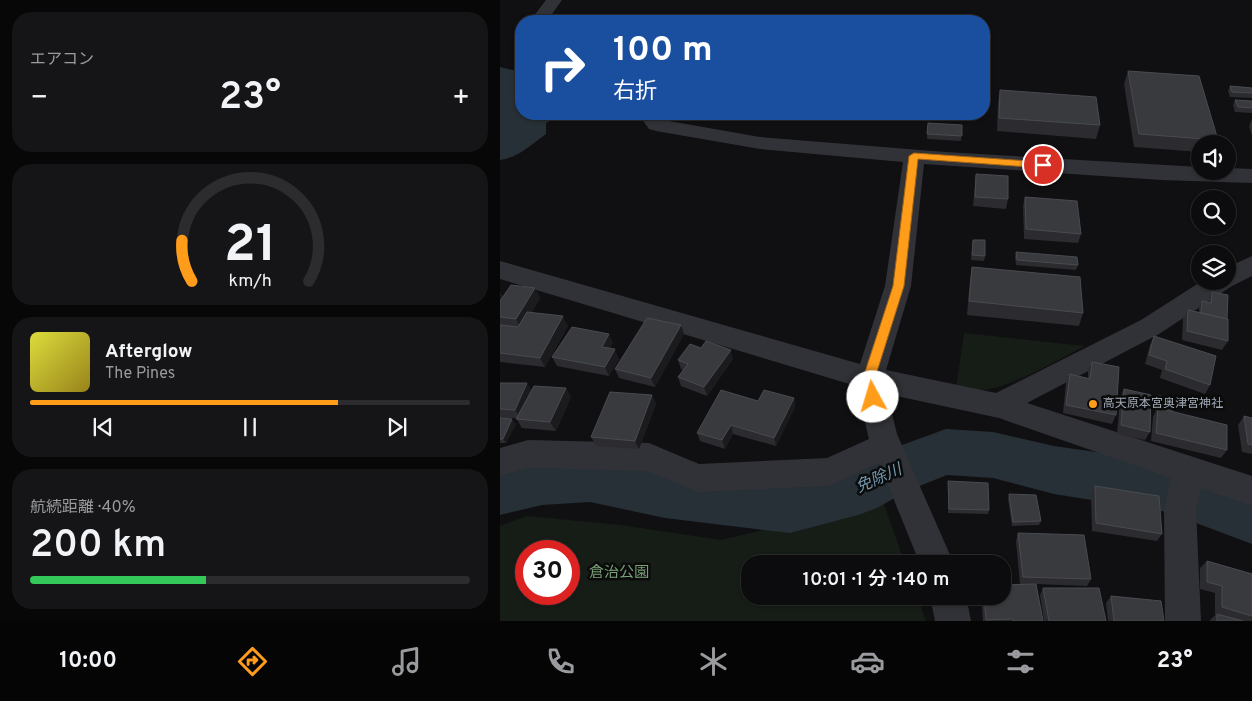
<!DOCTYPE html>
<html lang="ja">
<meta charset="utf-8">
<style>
:root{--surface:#0c0c0e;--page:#151517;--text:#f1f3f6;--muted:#9a9b9e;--line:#2c2c2e;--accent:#ff9d1b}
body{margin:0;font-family:Overpass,"Noto Sans JP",sans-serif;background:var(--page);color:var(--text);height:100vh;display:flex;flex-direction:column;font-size:19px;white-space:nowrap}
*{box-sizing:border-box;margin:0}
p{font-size:16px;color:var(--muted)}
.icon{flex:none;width:28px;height:28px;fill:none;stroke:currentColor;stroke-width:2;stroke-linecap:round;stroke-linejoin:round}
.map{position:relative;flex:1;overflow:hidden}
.drawer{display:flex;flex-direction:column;gap:12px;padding:12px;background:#070708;width:500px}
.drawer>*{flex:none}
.guide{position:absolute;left:15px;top:15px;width:475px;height:105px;border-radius:20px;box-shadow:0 1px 4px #0004,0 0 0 1px var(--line);background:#1a4fa0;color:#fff;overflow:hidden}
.controls{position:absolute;left:691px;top:135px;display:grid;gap:10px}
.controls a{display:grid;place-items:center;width:45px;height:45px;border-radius:50%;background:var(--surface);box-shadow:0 1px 4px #0004,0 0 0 1px var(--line);font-size:25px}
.speed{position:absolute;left:15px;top:540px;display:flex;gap:10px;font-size:25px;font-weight:700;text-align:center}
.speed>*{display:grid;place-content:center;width:65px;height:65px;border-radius:50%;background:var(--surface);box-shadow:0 1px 4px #0004,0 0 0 1px var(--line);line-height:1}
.speed .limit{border:8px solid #d22;background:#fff;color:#111}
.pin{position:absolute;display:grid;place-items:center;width:42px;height:42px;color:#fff;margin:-21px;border:2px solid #fff;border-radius:50%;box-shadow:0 1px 5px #0007}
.me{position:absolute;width:55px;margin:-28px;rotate:354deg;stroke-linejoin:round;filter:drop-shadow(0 0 4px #0008)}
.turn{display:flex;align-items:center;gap:18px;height:105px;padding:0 15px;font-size:22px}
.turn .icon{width:65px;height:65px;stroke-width:2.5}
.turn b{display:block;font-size:35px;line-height:42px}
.big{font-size:38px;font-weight:600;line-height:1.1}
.drawer .tile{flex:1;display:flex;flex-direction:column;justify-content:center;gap:8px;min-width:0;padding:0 18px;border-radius:20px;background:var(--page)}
.drawer .dial{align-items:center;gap:0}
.dial svg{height:130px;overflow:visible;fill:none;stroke:var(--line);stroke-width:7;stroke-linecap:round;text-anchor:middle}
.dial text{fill:var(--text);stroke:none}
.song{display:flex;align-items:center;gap:15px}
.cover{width:60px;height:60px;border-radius:8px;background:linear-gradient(135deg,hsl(60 70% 55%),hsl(50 70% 35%))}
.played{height:5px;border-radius:2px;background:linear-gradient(90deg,var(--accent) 70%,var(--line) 70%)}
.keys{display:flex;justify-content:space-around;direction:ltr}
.heat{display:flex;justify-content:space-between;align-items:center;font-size:28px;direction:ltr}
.charge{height:8px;border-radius:4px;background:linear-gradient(90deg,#34c759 40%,var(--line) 0)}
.trip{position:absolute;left:241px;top:555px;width:270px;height:50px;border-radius:20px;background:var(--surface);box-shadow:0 1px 4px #0004,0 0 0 1px var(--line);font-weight:600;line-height:50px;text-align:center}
.menu{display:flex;height:80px;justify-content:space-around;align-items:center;background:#050506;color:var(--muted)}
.menu .icon{width:35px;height:35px}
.menu .current{color:var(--accent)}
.menu b{font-size:22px;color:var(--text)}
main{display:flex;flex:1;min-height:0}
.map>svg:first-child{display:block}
</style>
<main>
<section class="drawer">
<div class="tile"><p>エアコン</p>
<div class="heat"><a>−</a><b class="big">23°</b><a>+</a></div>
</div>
<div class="tile dial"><svg viewBox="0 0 100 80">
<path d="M14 69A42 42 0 1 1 86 69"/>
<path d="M14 69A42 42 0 0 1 8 44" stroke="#ff9d1b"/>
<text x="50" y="56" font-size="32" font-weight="700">21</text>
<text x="50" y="72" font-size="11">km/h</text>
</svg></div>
<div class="tile">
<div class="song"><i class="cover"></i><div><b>Afterglow</b><p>The Pines</p></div></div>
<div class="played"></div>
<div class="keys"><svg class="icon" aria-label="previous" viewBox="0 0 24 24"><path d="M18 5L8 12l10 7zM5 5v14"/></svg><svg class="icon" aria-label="pause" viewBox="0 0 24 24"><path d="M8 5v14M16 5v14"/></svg><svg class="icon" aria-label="next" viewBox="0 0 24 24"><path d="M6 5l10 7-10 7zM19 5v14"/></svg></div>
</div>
<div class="tile"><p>航続距離 · 40%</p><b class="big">200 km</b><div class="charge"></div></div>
</section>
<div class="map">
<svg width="752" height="621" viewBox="0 0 752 621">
<rect width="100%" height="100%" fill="#101012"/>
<path fill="#161c16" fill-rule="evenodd" d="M464,333L585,346C557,360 505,392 475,390C468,390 462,388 456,387Z
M383,501L405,564H250V596H417L426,621H0V526L27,516L121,525L221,540ZM26,551H69V594H26Z"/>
<path fill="#263036" d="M0,67L21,72V114H62L46,123V134C31,145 19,157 0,160Z"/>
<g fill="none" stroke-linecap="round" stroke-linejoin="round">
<path fill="#263036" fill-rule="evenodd" d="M446,429L493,432L554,446L667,462L752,490V544L667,512L554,494L493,478L447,475L407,491L377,508L358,515L290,533L165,518L90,502L42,505L0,515V465L42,455L90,452L165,468L290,481L349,467L369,457Z"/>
<path fill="#313237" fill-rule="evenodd" d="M46,0H62L47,21H30Z
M138,114H158L163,120L260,137L445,152L700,167V171H728V168L752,169V183L661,180L424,164L411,286L386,370L496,393L641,320L702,281H728V267L752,256V276L732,286L659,334L527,403L752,476V506L701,488L696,509L701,621H665L664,509L671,478L499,418L387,394L397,434L454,564H420L379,463L329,486L198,492L147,471L28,468L0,476V448L28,440L149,443L199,464L327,458L369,439L356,386L0,279V261L360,364L385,286L403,162L260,149L156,131L149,129Z
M430,596H466L471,621H435Z"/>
</g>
<path fill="#2c2c30" d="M628,71L718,140L716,144H700V152L634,147L624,84Z
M730,86L752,88V98L730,97L728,91Z
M500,90L600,125L596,139L497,131L498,103Z
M735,100L752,101V113L735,112L733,105Z
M752,119V136L749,126Z
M428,123L462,125L461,141L427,139Z
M476,174L508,199L506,209L473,206Z
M525,197L581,234L578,243L524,239L523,206Z
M473,240L485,256L484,261L471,260Z
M516,252L578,265L576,270L516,265L515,257Z
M472,267L583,313L579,326L467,315L470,280Z
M35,288L40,298L31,313L68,326L45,367L0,362V317L3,297Z
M712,292L727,319L728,341L722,350L682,340L683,319L688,310L699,312V306L702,301L709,303V296Z
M184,334L155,387L119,378L115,369Z
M654,336L710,385L705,394L660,378L662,370L645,364L650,345Z
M113,343L110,348L119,359L109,376L57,366L52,357Z
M233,359L207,396L181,386L178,377L183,370L181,369L178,360Z
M592,362L616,415L612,424L563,413L566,383L570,374L588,378V371Z
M0,383L31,390L66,388L71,397L56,431L22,428L16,418H0Z
M624,389L650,432L645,440L617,434L620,398Z
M152,395L156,404L139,449L96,446L91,437Z
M657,395L674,410L673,412L727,450L721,458L651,441L653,417L656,411L653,410L654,400Z
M294,398L295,407L276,446L233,434L225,449L200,441L197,433L258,401Z
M744,416L752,418V454L742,452L738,425Z
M0,418L16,424L6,443H0Z
M448,481L489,510L488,514L448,513Z
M595,486L662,534L657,541L592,531L591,494Z
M509,494L541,521L539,525L512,526L508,499Z
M518,533L591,579L587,586L536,584L543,621H483L481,596H502L536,584H520L516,541Z
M707,561L752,574V621H710V620L716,614H715V593L700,589V568Z
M543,588L606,621H544L540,595Z
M611,596L664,621H608L606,603Z"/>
<path fill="#1b1b1e" d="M35,288L40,298L21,328L16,319Z
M0,292L6,301L0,310Z
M63,316L68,326L45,367L40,358Z
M181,325L184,334L155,387L151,378Z
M109,334L113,343L106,356L102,347Z
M115,349L119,359L109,376L105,367Z
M231,350L233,359L207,396L204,387Z
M27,383L33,392L21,419L15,410Z
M66,388L71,397L56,431L50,422Z
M152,395L156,404L139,449L135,441Z
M294,398L295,407L276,446L274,438Z
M12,419L16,424L6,443L3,439Z
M231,425L233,434L225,449L222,440Z"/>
<path fill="#383a3e" stroke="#484b51" d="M628,71L699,76L718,140L639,134Z
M730,86L752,88V93L732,92Z
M500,90L596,97L600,125L499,118Z
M735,100L752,101V108L738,107Z
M428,123L462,125V136L427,134Z
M476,174L508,176V199L475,197Z
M525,197L577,201L581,234L526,229Z
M473,240H485V256L472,255Z
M516,252L577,257L578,265L517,260Z
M472,267L580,277L583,313L469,301Z
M11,285L35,288L16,319L0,317V301Z
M712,292L728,295L727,319L701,313L702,301L711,303Z
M688,310L728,319V341L687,331Z
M27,312L63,316L40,358L0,353V325L18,327Z
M147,318L181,325L151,378L115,369Z
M72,327L109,334L102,347L115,349L105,367L52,357Z
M654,336L716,356L710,385L665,369L667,361L649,355Z
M206,341L231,350L204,387L178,377L188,364L178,360L190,344L201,348Z
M592,362L619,367L616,415L566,405L570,374L590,379Z
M0,383H27L15,410L0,409Z
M34,386L66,388L50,422L16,419Z
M624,389L651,395L650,432L621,425Z
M221,390L258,401L264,390L294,398L274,438L231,425L222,440L197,433Z
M110,392L152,395L135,441L91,437Z
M657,395L674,399V410L655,405Z
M658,408L727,425V450L656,433Z
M744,416L752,418V445L748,444Z
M0,418L12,419L3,439H0Z
M448,481L488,483L489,510L449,509Z
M595,486L659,496L662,534L596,523Z
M509,494L536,495L541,521L513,522Z
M518,533L584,535L591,579L523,577Z
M707,561L752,574V616L722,607V586L707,582Z
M536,584L543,621H513L512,619L486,620L484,596H502V585Z
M543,588H599L606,621H549Z
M611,596L661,601L664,621H614Z
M717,614L743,621H717Z"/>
<path fill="#ff9d1b" stroke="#a66612" d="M414,153L543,162L548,165L543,168L418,159L404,286L375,378L380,397L378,401L373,402L369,401L363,378L393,286L409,156Z"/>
<circle fill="#ff9d1b" stroke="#0b0b0c" stroke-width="2" cx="593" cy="404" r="5"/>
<g text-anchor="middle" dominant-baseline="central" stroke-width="5" stroke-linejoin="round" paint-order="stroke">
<g font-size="12" fill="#a0a8b4" stroke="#0b0b0c" text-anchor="start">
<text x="603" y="404">高天原本宮奥津宮神社</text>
</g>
<g font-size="15" fill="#77a075" stroke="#0b0b0c">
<text x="119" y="573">倉治公園</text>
</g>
<g font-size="16" font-style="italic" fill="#739bb2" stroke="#0b0b0c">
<text transform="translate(379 479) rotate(-24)">免除川</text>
</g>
</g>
</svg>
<div class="controls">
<a><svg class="icon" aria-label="sound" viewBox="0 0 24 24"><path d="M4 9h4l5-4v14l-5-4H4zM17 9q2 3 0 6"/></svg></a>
<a><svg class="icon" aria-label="search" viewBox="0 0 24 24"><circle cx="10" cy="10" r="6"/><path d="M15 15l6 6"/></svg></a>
<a><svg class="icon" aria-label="layers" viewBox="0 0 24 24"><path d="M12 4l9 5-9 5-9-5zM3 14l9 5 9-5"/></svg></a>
</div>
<div class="speed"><div class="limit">30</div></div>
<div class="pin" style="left:543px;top:165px;background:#d93025"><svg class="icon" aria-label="arrive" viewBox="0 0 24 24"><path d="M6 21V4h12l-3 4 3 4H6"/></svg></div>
<svg class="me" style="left:373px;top:397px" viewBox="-20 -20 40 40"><circle r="19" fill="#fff"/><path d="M0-13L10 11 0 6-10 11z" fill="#ff9d1b"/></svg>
<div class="trip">10:01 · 1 分 · 140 m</div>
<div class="guide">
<div class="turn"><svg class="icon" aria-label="right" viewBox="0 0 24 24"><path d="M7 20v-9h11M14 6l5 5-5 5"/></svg><div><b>100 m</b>右折</div></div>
</div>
</div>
</main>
<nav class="menu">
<b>10:00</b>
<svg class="icon current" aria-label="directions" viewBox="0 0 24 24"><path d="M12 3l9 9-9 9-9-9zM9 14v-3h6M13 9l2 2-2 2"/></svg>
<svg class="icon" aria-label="music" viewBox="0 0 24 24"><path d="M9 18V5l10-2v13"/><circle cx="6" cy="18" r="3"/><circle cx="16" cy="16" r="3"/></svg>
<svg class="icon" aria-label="phone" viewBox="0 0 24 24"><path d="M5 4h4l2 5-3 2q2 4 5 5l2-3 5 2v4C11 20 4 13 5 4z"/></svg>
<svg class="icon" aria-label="climate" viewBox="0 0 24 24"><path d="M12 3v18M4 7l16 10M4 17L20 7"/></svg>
<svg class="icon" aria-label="car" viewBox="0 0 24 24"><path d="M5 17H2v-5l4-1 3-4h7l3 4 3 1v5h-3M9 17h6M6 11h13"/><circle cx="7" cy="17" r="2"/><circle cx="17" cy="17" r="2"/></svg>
<svg class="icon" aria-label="filters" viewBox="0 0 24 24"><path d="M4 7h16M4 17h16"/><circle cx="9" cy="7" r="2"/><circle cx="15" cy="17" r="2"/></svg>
<b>23°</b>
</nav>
